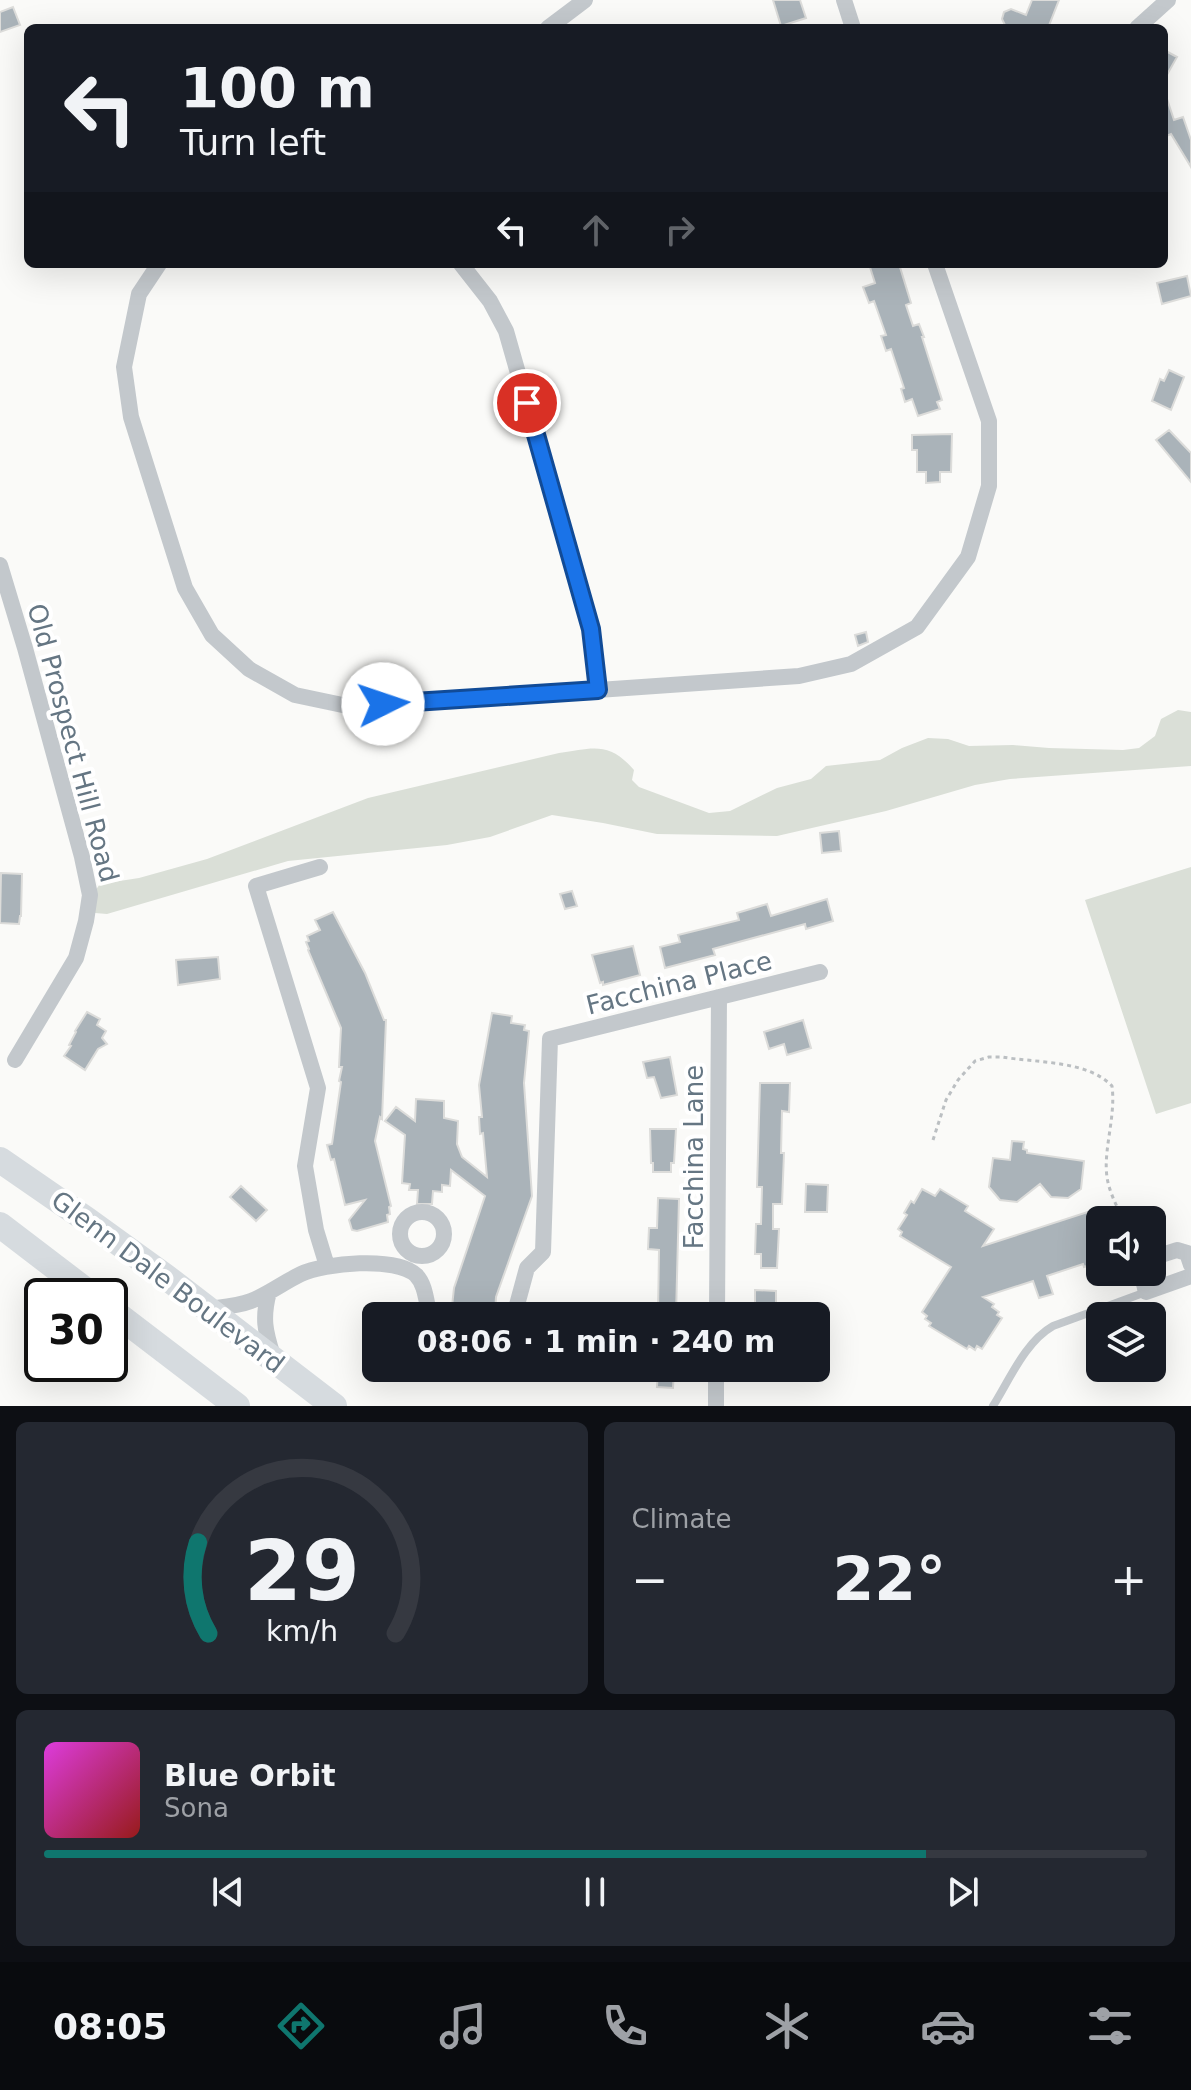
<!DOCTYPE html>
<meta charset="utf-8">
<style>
:root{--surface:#171b24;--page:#242831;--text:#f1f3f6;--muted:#9ea1a6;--line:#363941;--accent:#0f766e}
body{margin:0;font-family:"DejaVu Sans",sans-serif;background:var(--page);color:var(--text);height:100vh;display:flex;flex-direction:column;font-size:30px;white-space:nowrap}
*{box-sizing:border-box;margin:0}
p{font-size:26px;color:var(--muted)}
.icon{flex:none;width:44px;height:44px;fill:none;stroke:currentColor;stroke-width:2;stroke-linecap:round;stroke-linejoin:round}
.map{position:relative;height:1406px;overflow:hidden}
.side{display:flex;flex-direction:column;gap:16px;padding:16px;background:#0d0f14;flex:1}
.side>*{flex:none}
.top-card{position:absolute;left:24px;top:24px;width:1144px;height:244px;border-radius:12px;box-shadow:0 8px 32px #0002;background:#171b24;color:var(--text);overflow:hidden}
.buttons{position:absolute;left:1086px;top:1206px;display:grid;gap:16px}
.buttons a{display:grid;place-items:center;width:80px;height:80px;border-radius:12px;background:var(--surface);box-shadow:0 8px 32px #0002;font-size:40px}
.speed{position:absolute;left:24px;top:1278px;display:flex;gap:16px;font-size:40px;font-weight:700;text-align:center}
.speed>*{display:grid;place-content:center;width:104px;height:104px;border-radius:50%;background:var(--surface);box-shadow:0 8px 32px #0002;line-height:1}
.speed .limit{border:4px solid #111;border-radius:12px;background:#fff;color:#111}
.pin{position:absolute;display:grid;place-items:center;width:68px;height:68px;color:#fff;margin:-34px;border:4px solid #fff;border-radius:50%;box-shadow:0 2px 8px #0007}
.me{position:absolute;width:88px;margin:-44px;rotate:86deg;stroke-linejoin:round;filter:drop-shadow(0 0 6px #0008)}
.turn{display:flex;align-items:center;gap:28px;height:168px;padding:0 24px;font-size:36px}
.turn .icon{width:104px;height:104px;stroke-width:2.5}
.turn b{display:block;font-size:56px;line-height:68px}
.lanes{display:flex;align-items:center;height:76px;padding:0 24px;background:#0003;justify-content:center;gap:40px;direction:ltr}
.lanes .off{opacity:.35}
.big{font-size:60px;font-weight:600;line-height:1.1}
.side .tile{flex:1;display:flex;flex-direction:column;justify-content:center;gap:12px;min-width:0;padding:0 28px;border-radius:12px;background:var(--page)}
.side .dial{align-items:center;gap:0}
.dial svg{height:208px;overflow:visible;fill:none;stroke:var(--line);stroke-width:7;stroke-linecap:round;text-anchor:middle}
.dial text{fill:var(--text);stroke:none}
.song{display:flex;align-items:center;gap:24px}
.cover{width:96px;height:96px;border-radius:12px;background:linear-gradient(135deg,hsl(300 70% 55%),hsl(0 70% 35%))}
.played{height:8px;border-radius:4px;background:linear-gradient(90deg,var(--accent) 80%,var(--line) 80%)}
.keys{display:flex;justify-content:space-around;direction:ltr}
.heat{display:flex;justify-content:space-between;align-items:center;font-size:44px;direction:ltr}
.side .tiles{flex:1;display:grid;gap:16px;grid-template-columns:1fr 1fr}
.tile:last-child{grid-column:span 2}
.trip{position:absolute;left:362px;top:1302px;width:468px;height:80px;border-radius:12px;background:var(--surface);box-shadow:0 8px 32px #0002;font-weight:600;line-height:80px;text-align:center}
.tab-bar{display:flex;height:128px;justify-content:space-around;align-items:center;background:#090b0e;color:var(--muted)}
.tab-bar .icon{width:56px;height:56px}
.tab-bar .active{color:var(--accent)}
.tab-bar b{font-size:36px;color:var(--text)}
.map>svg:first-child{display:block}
</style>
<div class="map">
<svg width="1191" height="1406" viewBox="0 0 1191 1406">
<rect width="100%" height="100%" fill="#fafaf8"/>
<path fill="#dadfd7" d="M1178,710L1191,712V766L1010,779L975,785L886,811L777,836L657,834L603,823L552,815L490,837L447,845L288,861L107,914L95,913V891L100,884L139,878L207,859L368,798L559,753C593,748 609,741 634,770L632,780L639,787L709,813L730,811L777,788L811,779L826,766L880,760L902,748L928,738L948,739L969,746L1013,745L1049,748L1123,750L1139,748L1155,736L1161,719Z
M1191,867V1103L1156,1114L1085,900Z"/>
<path fill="#aab3b9" stroke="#dcdcda" stroke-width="2" d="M773,0H800L806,18L781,26Z
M1032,0H1059L1048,28H1012L1005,25L1002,19L1004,12L1011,9L1026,15Z
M13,7L20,25L0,32V12Z
M1164,50L1177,57L1164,80Z
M1164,96H1166L1174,120L1183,117L1191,140V167L1171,134L1164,137Z
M869,264H899L911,303L906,305L913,326L919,324L924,337H922L942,400L937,402L940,409L918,416L912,399L905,402L901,389L904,388L891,349L886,351L881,336L886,335L874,301L869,303L863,287L875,283Z
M1187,276L1191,296L1162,304L1157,283Z
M1169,370L1184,377L1171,410L1152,401L1160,379L1164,381Z
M1169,430L1191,453V482L1156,440Z
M952,434L951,472H940V482L926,483V472H917V450H912V435Z
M866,632L868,642L858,646L855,635Z
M839,831L841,851L822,853L820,833Z
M1,873L22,874L21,916H20L19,924L0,923Z
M572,891L577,906L565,909L560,894Z
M827,899L833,921L806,929L805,924L713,949L715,955L665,968L660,947L680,942L678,935L739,920L737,913L767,904L771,916Z
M333,912L365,973L384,1020H386L382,1119L380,1117L375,1141L391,1206L389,1207L390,1214L387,1215L388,1222L357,1231L352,1230L349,1220L365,1200L345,1205L334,1159L331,1160L327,1145L332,1144L341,1082L339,1081L342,1067H339L341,1028L308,950L309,949L306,942L309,941L307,936L320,930L315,920Z
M633,946L640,975L603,985V982L600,983L592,955Z
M218,957L220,979L178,985L176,960Z
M87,1012L100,1019L97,1025L106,1031L102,1038L107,1044L98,1049L85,1070L64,1056L71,1046L69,1045L76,1032L75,1031Z
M492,1013L512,1016L511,1023L525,1025L524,1030L529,1031L524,1083L532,1196L496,1297L495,1314L493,1316H451L454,1288L485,1196L451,1170L450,1186L442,1185V1192L433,1191L432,1204H417L418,1190H409L410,1184L402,1183L405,1135L385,1121L396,1107L415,1121L416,1099L444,1101V1118L458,1121L457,1144L462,1157L487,1177L483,1133L480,1134L479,1117H482L479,1085Z
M803,1020L811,1048L787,1055L784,1044L769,1049L764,1032Z
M670,1057L677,1095L661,1098L654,1077L647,1078L643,1062Z
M760,1083H790L789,1112L782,1111L781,1153H784L782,1204H773V1229H779L777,1268H761V1254H755L756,1224H761L762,1187H757Z
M650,1129H676L674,1163H671V1172H653V1163H651Z
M1012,1141L1024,1142L1023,1149L1027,1150V1153L1084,1161L1081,1189L1068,1198L1051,1197L1040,1184L1017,1202L1000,1200L989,1187L993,1158L1010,1160Z
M806,1184L828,1185L827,1212H805Z
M241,1186L267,1210L256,1221L230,1197Z
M922,1189L935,1196L940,1189L968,1206L965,1211L994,1229L983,1246L1100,1208L1104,1220H1100V1262L1084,1267L1083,1264L1047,1276L1053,1294L1039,1298L1033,1281L983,1297L994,1304L992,1307L999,1312L997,1315L1002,1318L982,1349L977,1346L975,1350L969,1346L967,1349L929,1326L931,1323L925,1319L927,1316L922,1312L951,1267L900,1236L902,1232L898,1229L907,1215L904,1213L911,1201L914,1203Z
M658,1198L679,1199L676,1315L658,1314L659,1250L648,1249L649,1228H657Z
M755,1290L776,1291V1316H755Z
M658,1368H674L673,1388L657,1387Z"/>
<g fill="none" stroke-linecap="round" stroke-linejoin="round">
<path stroke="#bbbfc2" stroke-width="3" stroke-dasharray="4 4" stroke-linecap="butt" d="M933,1140L946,1100L958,1080L975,1061L989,1057H1002C1037,1063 1087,1060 1112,1086C1116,1117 1103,1150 1107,1177C1109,1192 1117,1206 1123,1220"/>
<path stroke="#c3c8cc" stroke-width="8" d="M993,1406C1010,1379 1025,1342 1053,1326L1146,1292"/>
<path stroke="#c3c8cc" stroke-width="16" d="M844,0L853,28
M548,28L585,0
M1137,28L1168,0
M159,264L139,294L124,367L131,417L185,588L212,635L249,669L295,695L352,707L799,676L851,664L917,627L968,557L989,486V421L935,264
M461,264L490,301L506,331L591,629L598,690
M0,565L25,648L82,857L90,895L86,921L76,958L15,1060
M320,867L256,886L318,1088L305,1166L316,1230L327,1266
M400 1234a22 22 0 1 1 44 0a22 22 0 1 1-44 0Z
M1152,1258L1177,1250L1187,1253L1191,1265
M1141,1272L1146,1292L1191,1276
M269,1292C262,1318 265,1331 273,1356
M208,1309C223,1307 238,1306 251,1301C269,1294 284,1282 301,1274C324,1263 396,1256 416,1275C426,1285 426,1303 430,1316
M514,1316L527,1268L543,1252L550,1039L820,972
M717,1316L719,997
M716,1406V1368"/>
<path stroke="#d6dbdf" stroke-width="26" d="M0,1160L87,1220L166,1277L334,1406
M0,1225L93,1296
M110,1309L237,1406"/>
</g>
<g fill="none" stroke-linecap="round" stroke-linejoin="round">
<g stroke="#114b97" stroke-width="20">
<path id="route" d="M383,704L598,690L591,629L527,403"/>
</g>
<use href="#route" stroke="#1a73e8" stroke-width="14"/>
</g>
<g text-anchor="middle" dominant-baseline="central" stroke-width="8" stroke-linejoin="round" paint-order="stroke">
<g font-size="26" fill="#657683" stroke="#fff">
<text transform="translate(73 743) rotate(75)">Old Prospect Hill Road</text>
<text transform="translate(679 983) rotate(-14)">Facchina Place</text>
<text transform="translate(694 1157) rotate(-90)">Facchina Lane</text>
<text transform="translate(168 1282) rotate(37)">Glenn Dale Boulevard</text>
</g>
</g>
</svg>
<div class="buttons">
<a><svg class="icon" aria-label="sound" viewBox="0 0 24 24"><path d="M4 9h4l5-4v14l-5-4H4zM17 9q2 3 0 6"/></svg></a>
<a><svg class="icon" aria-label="layers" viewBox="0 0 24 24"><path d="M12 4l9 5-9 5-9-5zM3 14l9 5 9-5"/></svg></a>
</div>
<div class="speed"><div class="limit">30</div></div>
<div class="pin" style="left:527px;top:403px;background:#d93025"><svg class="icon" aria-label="arrive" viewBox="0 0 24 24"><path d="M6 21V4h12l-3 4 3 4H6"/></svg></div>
<svg class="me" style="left:383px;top:704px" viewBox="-20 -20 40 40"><circle r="19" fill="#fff"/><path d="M0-13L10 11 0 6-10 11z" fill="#1a73e8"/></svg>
<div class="trip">08:06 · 1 min · 240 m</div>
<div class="top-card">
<div class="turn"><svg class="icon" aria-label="left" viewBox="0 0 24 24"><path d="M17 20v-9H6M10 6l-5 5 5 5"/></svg><div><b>100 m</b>Turn left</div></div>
<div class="lanes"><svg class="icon" aria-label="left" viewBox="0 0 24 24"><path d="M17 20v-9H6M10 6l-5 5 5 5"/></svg><svg class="icon off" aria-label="ahead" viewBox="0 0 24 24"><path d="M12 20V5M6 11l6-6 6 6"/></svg><svg class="icon off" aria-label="right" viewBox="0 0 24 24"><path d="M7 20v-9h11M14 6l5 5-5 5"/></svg></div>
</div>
</div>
<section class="side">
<div class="tiles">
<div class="tile dial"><svg viewBox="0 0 100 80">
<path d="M14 69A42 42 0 1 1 86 69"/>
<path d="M14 69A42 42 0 0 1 10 34" stroke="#0f766e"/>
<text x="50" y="56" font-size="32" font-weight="700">29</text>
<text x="50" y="72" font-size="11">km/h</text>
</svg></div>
<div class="tile"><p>Climate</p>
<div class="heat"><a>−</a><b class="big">22°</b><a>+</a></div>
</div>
<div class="tile">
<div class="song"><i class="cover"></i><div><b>Blue Orbit</b><p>Sona</p></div></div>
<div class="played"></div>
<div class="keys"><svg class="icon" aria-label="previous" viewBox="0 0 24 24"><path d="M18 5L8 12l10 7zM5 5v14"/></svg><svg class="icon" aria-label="pause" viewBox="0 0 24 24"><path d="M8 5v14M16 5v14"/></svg><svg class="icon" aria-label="next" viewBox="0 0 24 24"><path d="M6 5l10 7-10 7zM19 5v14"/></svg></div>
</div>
</div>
</section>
<nav class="tab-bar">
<b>08:05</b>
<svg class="icon active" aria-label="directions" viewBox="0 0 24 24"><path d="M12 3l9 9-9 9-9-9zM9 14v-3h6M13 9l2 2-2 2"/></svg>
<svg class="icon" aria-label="music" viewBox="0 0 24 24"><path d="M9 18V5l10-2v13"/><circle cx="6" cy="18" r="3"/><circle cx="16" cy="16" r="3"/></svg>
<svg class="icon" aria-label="phone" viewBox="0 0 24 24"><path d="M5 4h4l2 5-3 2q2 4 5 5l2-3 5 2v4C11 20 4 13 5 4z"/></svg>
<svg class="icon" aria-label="climate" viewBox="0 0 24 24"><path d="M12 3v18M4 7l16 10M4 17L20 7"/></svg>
<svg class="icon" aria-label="car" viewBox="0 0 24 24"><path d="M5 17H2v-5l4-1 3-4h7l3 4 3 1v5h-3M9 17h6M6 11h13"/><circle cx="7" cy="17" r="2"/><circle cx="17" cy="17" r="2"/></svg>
<svg class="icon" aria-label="filters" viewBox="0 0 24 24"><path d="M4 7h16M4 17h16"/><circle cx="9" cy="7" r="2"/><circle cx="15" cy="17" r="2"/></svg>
</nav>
